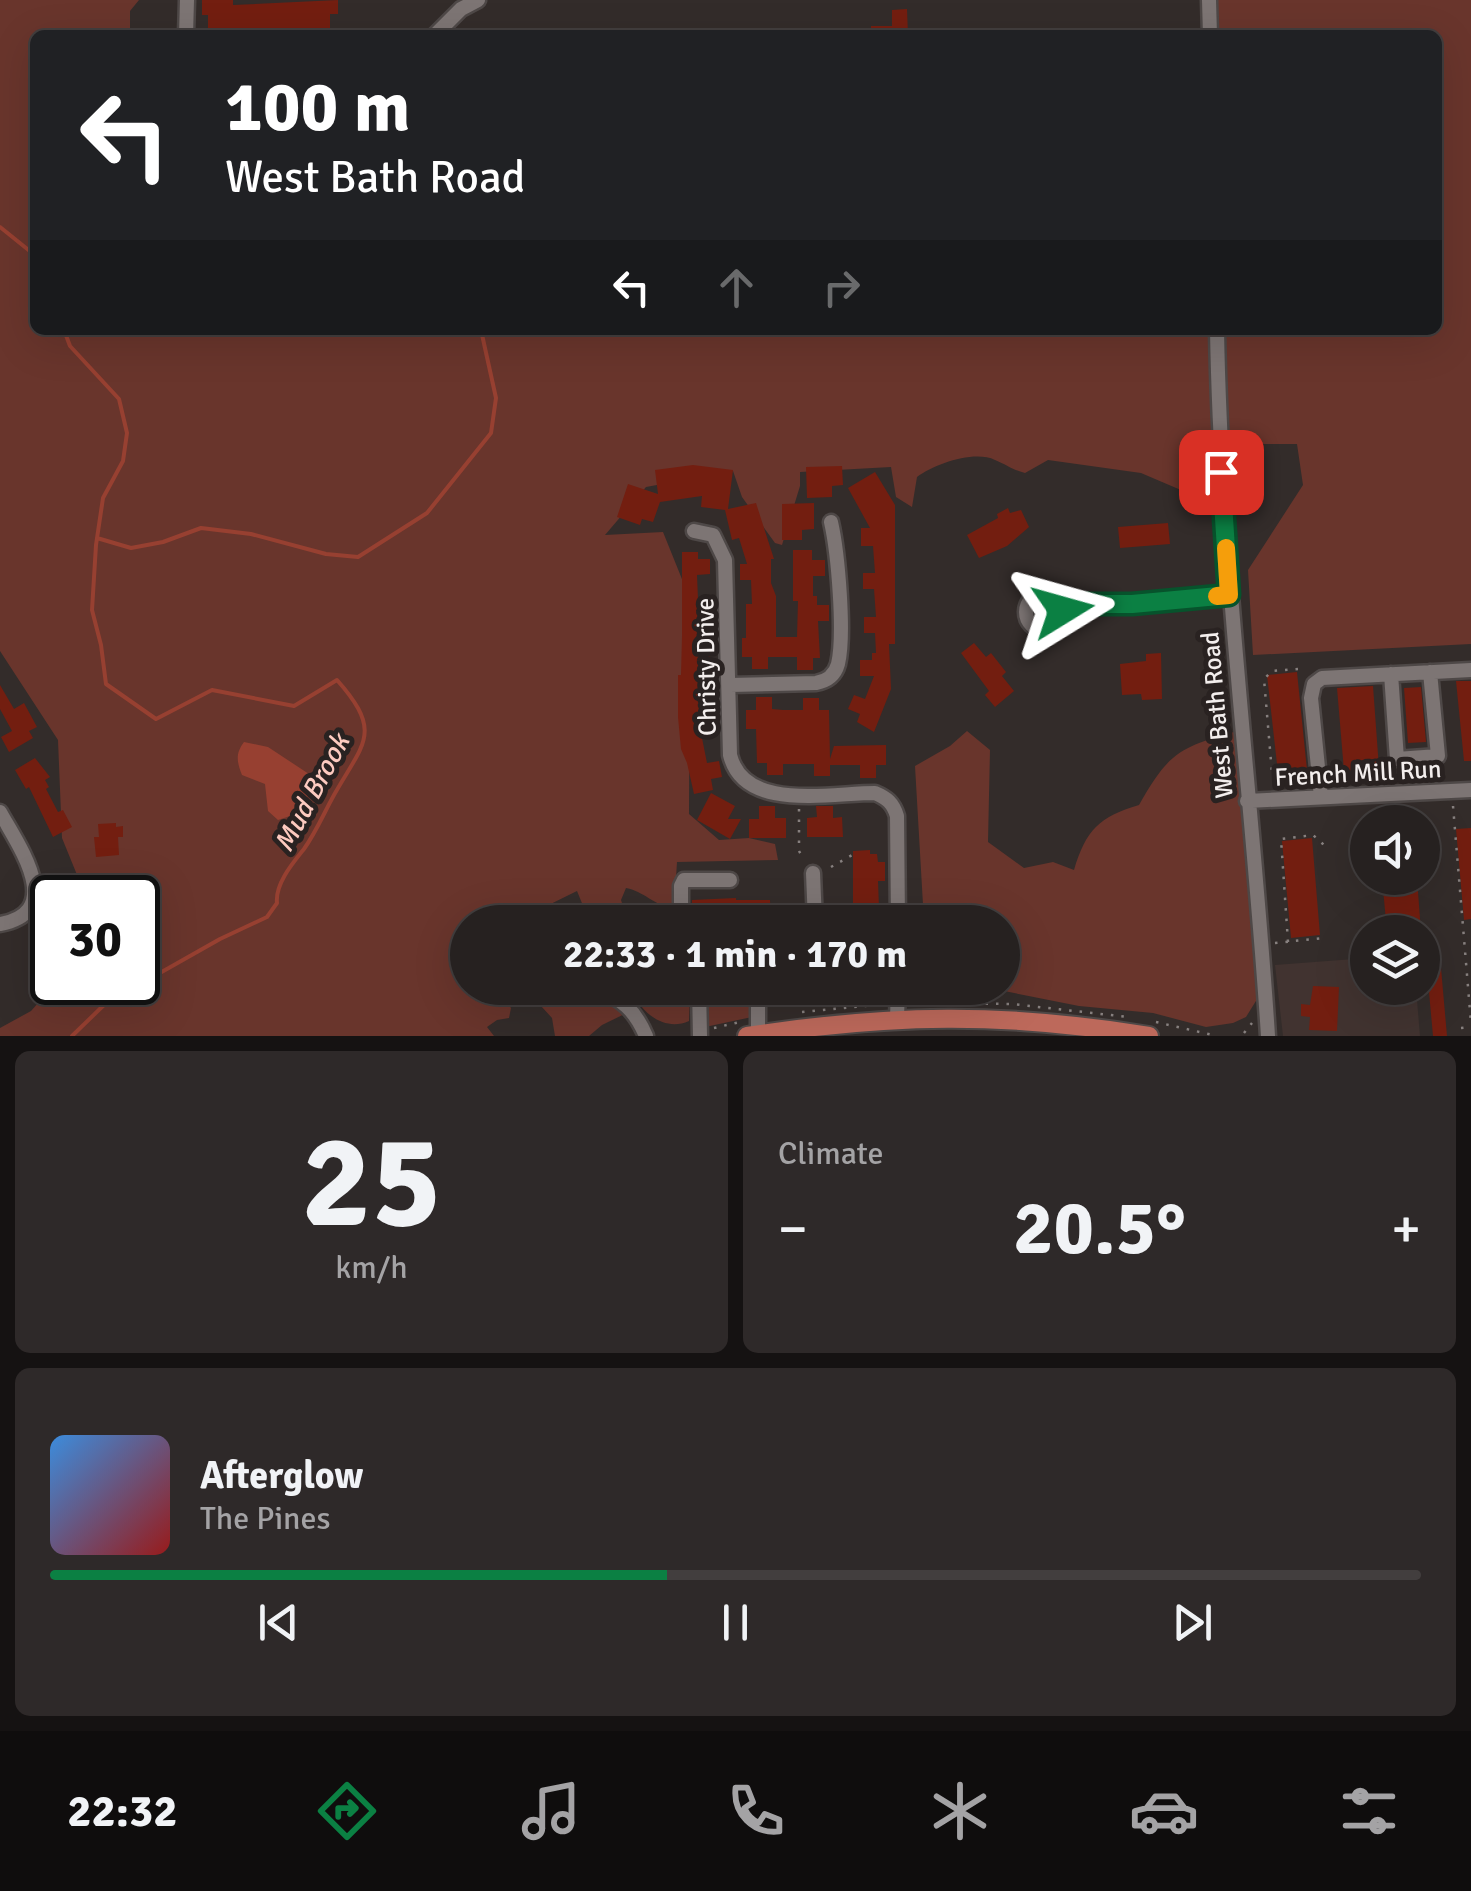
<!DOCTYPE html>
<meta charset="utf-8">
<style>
:root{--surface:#262120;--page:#2e2929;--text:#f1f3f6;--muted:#a4a3a5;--line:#423e3e;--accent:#0b8043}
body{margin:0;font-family:Signika,sans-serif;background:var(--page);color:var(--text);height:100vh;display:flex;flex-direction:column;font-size:38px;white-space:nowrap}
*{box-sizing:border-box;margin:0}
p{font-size:32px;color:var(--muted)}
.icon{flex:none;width:55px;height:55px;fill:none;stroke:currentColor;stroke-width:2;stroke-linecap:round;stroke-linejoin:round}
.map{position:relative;height:1036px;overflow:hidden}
.sheet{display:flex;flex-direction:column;gap:15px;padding:15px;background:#151212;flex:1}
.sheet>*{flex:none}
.top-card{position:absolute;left:30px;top:30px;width:1412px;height:305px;border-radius:15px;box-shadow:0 10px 40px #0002,0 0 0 2px var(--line);background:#202124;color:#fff;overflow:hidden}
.tools{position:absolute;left:1350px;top:805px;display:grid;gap:20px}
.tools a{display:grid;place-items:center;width:90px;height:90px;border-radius:50%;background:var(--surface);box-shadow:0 10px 40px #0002,0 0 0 2px var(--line);font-size:50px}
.speed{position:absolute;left:30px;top:875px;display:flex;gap:20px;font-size:50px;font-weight:700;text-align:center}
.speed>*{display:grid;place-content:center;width:130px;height:130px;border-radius:50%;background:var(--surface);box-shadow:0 10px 40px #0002,0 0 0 2px var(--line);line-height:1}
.speed .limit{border:5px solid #111;border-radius:15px;background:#fff;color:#111}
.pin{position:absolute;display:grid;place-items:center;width:85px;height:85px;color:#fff;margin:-42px;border-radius:20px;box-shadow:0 5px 15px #0006}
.me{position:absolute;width:110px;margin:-55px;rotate:82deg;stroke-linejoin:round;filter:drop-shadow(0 0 8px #0008)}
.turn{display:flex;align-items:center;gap:35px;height:210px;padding:0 30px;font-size:45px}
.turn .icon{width:130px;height:130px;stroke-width:2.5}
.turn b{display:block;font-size:70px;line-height:85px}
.lanes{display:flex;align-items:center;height:95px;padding:0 30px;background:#0003;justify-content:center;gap:50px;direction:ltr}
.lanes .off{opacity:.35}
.big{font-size:75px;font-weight:700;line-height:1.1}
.sheet .tile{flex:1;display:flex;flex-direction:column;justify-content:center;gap:15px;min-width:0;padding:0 35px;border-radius:15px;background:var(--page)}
.sheet .dial{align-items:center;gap:0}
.dial b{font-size:130px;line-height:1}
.song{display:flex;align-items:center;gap:30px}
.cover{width:120px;height:120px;border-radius:15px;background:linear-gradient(135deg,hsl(210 70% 55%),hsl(0 70% 35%))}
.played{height:10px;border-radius:5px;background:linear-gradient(90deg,var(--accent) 45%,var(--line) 45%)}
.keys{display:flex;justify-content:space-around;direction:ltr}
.heat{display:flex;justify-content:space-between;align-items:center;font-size:55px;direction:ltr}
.sheet .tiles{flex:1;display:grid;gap:15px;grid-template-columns:1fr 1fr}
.tile:last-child{grid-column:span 2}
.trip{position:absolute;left:450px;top:905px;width:570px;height:100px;border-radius:50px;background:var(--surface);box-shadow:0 10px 40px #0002,0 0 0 2px var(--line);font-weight:700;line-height:100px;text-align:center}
.menu{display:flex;height:160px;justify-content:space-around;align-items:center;background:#0f0d0d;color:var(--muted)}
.menu .icon{width:70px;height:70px}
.menu .selected{color:var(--accent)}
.menu b{font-size:45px;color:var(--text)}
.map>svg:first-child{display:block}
</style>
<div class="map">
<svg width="1471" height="1036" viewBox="0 0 1471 1036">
<rect width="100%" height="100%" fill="#332c2a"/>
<path fill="#413330" d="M1367,958L1368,988H1416L1420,1036H1283L1275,965Z"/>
<path fill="#69352c" d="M0,0H139L130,11V35H35V330H1438V35H1210L1209,0H1471V644L1253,655L1248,570L1303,485L1297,444H1222L1223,508L1141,473L1048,460L1025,473C1013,470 1007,465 995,460C974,450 935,464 917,477L912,507L896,497L891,467L800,472V486L782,545L775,543L742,497L733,471L646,487L605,535L663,532L690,599L689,814L719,840L749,838L775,844L778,860L677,862L674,909C652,904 645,892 626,888L621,900L628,922H586L588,918L577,891L514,922H468V988H507L500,992L511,1008L509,1018L497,1020L487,1027L494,1036H0V1028L31,1011L56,983L138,982V898L98,897L84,892L62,838L58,740L0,651Z
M1241,730L1264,988L1246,1017L1233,1023L1206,1027L1153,1013L1079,1006L989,988H1002V922H924L915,766L950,746L967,731L990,750L988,842L1024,868L1053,862L1074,870C1086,830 1099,817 1139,805C1170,750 1181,747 1241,730Z
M555,988H687L690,993L689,1021C671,1029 653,1021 641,1006L602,1025L589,1036H555L552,1018L541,1006Z
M705,988H752V1017L705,1027Z"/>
<path fill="#974031" d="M244,742L268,747L312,776L314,784L299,813L278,820L268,811L265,784L242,775C237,762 235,754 244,742Z"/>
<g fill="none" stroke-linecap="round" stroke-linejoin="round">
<path stroke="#974031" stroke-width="4" d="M0,227L31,252L35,262
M64,330L70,346L119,399L127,433L123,461L103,498L96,545L92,610L101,645L106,684L156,719L212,690L294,706L337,680C384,733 363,743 334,795C324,813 316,832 304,849C292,864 275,884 277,903L267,917L220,939L105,1004L72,1036
M97,538L131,548L163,542L201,528L251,534L326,554L358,557L427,513L491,433L496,398L481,330"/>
</g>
<path fill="#731e10" d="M202,0H233V5L338,0V14H330V35H208V15H202Z
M907,9L908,35H871V26H892V10Z
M693,465L733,470L728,509L756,503L774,559H771V583L776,596V637H797L798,601H793V550H812V560H825V576H813V596H817V605H829V621H818L820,658H813V670H797V657H768V669H752V657H742V638H746V604H752L751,580H740V564H747L739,538L732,540L725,510L701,507L702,496L660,502L653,522L642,519L640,525L617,517L628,484L658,494L655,470Z
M842,466L843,485L832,486V497L807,498L806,467Z
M875,472L895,505V644H889L891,689L874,732L857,722L860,714L848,709L854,695L865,699L874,676H860V660H872V653H876L875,633H864V617H876L874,589H863V573H875L873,546H861V528H870L848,488Z
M814,503V529L802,530V540H782V504Z
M1008,508L1010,513L1021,510L1029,527L1007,546L979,558L967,535L998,518L997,514Z
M1168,523L1170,544L1120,548L1118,527Z
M682,552H698V559H710V574L697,575L698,599L710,598V613L698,614L697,622V644L710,643V659L702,660L703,681H715V697H703V722H711L712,738H702L707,763L719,761L722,777L711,779L713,790L694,794L687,763L681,749L678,717V675H681L682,636Z
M974,643L986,657L991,653L1006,672L1002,676L1014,691L995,707L985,695L989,691L961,653Z
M1161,653L1162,699L1142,700L1141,694L1122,695L1120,664L1146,661V654Z
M1297,672L1307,770L1278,773L1267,675Z
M1456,681H1471V761H1464Z
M0,685L14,709L24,703L37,727L29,731L33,738L9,752L1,737L12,731L0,709Z
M1373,686L1379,768L1344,771L1337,688Z
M1421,687L1426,742L1408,743L1404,688Z
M756,697H772V709L783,710H803V698H819V710H829L830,759L834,746L886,745V765H876V778H860V765H830V776H814V764H783V775H767V763H757L756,729H746V710H756Z
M35,758L50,777L45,780L49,787L46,789L58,812L63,810L72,827L53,837L29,787L26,789L15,770Z
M711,793L735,806L728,819H741L730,839L697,820Z
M759,806H775V818H786V838H749V819H759Z
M816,806H833V818L842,817L843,837H807V818L817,817Z
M116,823V827L123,826V837H118L119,855L96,857L94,837H99L98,824Z
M1471,828V919L1464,920L1456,829Z
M1312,838L1320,935L1291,938L1282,841Z
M870,850V854H877L878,862H885V881H878L879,907H886V922H853V851Z
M1382,878H1417L1421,932H1387Z
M736,898V900H770L771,918H763V922H692V900Z
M1441,968L1447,1036H1433L1427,970Z
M1313,986L1339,987L1337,1031L1309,1030L1310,1017L1301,1016V1004L1310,1005Z"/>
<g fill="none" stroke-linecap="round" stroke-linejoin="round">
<g stroke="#4e4847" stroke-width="19">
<path id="minor" d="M1209,0L1210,35
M186,35L187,0
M435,35L461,9L478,0
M1217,330C1221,566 1253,800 1268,1036
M694,531L713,535L725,560L730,755C744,812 829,793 875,793C887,798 893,803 897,816L898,922
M1026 612a18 18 0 1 1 36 0a18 18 0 1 1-36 0Z
M1061,604H1133L1229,595
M1391,674L1397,759L1438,756L1430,672
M730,685L816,683C827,681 835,675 838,664C845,634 838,553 831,522
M1321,797L1311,698L1314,684L1322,678L1471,670
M1247,801L1471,790
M0,812C18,845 67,912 0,924
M813,873L815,922
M681,922V886L684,880H730
M596,988C622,999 635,1010 646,1036
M699,988L700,1036
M758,988V1034
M545,994L562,988
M897,1018L898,988"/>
</g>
<g stroke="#4e4847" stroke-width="22">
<path id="major" d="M747,1036C891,1014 1004,1012 1149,1036"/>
</g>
<path stroke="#87807f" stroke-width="2.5" stroke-dasharray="2.5 8" stroke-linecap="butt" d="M1298,669L1272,671L1264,679L1272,773L1278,778L1307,774
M1453,806L1471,1023
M799,809V851L804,860
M831,867L854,854
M1288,942L1281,839L1313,835L1324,845
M1275,943L1323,938
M912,1003L1012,1004L1128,1017
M802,1012L884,1004
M1156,1022L1217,1036
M714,1028L740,1022
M1461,1028L1471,1027
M1244,1033L1252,1023"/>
<use href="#minor" stroke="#7d7574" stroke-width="14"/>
<use href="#major" stroke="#bd695b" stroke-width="18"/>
</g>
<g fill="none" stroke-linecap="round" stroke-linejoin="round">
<g stroke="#07532c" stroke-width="25">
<path id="route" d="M1063,610L1061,604H1132L1229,595L1221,472"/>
</g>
<use href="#route" stroke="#0b8043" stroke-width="18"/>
<path stroke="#f59e0b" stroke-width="18" d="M1217,596L1229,595L1226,548"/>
</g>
<g text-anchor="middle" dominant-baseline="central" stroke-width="10" stroke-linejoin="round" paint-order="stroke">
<g font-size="25" fill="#f3eeed" stroke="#292221">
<text transform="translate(706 667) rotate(-91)">Christy Drive</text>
<text transform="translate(1217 715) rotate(-95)">West Bath Road</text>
<text transform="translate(1358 773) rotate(-3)">French Mill Run</text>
</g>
<g font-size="28" font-style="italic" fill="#fdcabf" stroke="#292221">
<text transform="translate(312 793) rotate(-62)">Mud Brook</text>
</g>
</g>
</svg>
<div class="tools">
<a><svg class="icon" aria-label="sound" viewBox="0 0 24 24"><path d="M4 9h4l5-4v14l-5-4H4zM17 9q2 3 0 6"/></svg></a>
<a><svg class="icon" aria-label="layers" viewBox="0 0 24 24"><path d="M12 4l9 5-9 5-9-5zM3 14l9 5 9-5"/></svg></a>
</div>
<div class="speed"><div class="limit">30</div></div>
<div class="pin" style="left:1221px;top:472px;background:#d93025"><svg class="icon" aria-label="arrive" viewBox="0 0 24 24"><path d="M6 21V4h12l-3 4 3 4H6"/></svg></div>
<svg class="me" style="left:1063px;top:610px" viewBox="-20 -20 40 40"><path d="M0-17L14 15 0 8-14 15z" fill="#0b8043" stroke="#fff" stroke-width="4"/></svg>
<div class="trip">22:33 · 1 min · 170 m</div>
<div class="top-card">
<div class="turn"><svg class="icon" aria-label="left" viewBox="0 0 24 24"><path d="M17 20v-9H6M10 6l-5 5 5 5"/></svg><div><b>100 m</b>West Bath Road</div></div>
<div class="lanes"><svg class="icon" aria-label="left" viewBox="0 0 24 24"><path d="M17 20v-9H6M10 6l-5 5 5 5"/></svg><svg class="icon off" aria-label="ahead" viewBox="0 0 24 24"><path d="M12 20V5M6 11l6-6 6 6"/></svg><svg class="icon off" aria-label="right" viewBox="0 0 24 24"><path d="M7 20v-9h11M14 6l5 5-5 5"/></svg></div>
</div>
</div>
<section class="sheet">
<div class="tiles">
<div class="tile dial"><b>25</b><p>km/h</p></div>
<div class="tile"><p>Climate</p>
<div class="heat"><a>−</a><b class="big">20.5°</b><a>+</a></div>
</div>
<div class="tile">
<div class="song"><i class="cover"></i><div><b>Afterglow</b><p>The Pines</p></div></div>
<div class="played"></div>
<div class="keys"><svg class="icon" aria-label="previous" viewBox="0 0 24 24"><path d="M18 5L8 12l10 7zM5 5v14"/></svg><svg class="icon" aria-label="pause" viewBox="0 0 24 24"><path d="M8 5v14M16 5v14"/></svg><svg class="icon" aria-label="next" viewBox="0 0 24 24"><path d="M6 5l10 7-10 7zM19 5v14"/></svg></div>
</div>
</div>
</section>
<nav class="menu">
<b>22:32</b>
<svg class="icon selected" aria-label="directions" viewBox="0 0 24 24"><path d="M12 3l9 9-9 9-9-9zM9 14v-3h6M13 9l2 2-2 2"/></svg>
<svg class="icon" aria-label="music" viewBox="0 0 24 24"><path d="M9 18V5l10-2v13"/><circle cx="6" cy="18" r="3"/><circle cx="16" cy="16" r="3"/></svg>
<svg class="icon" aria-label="phone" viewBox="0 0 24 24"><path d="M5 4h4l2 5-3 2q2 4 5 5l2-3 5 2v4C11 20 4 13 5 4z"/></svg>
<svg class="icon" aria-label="climate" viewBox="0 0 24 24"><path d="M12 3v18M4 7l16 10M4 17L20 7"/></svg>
<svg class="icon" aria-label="car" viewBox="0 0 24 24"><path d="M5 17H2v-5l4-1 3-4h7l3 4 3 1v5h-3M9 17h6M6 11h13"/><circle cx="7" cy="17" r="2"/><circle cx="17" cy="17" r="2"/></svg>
<svg class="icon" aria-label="filters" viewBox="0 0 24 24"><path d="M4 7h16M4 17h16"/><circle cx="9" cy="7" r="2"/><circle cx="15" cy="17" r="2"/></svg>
</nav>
